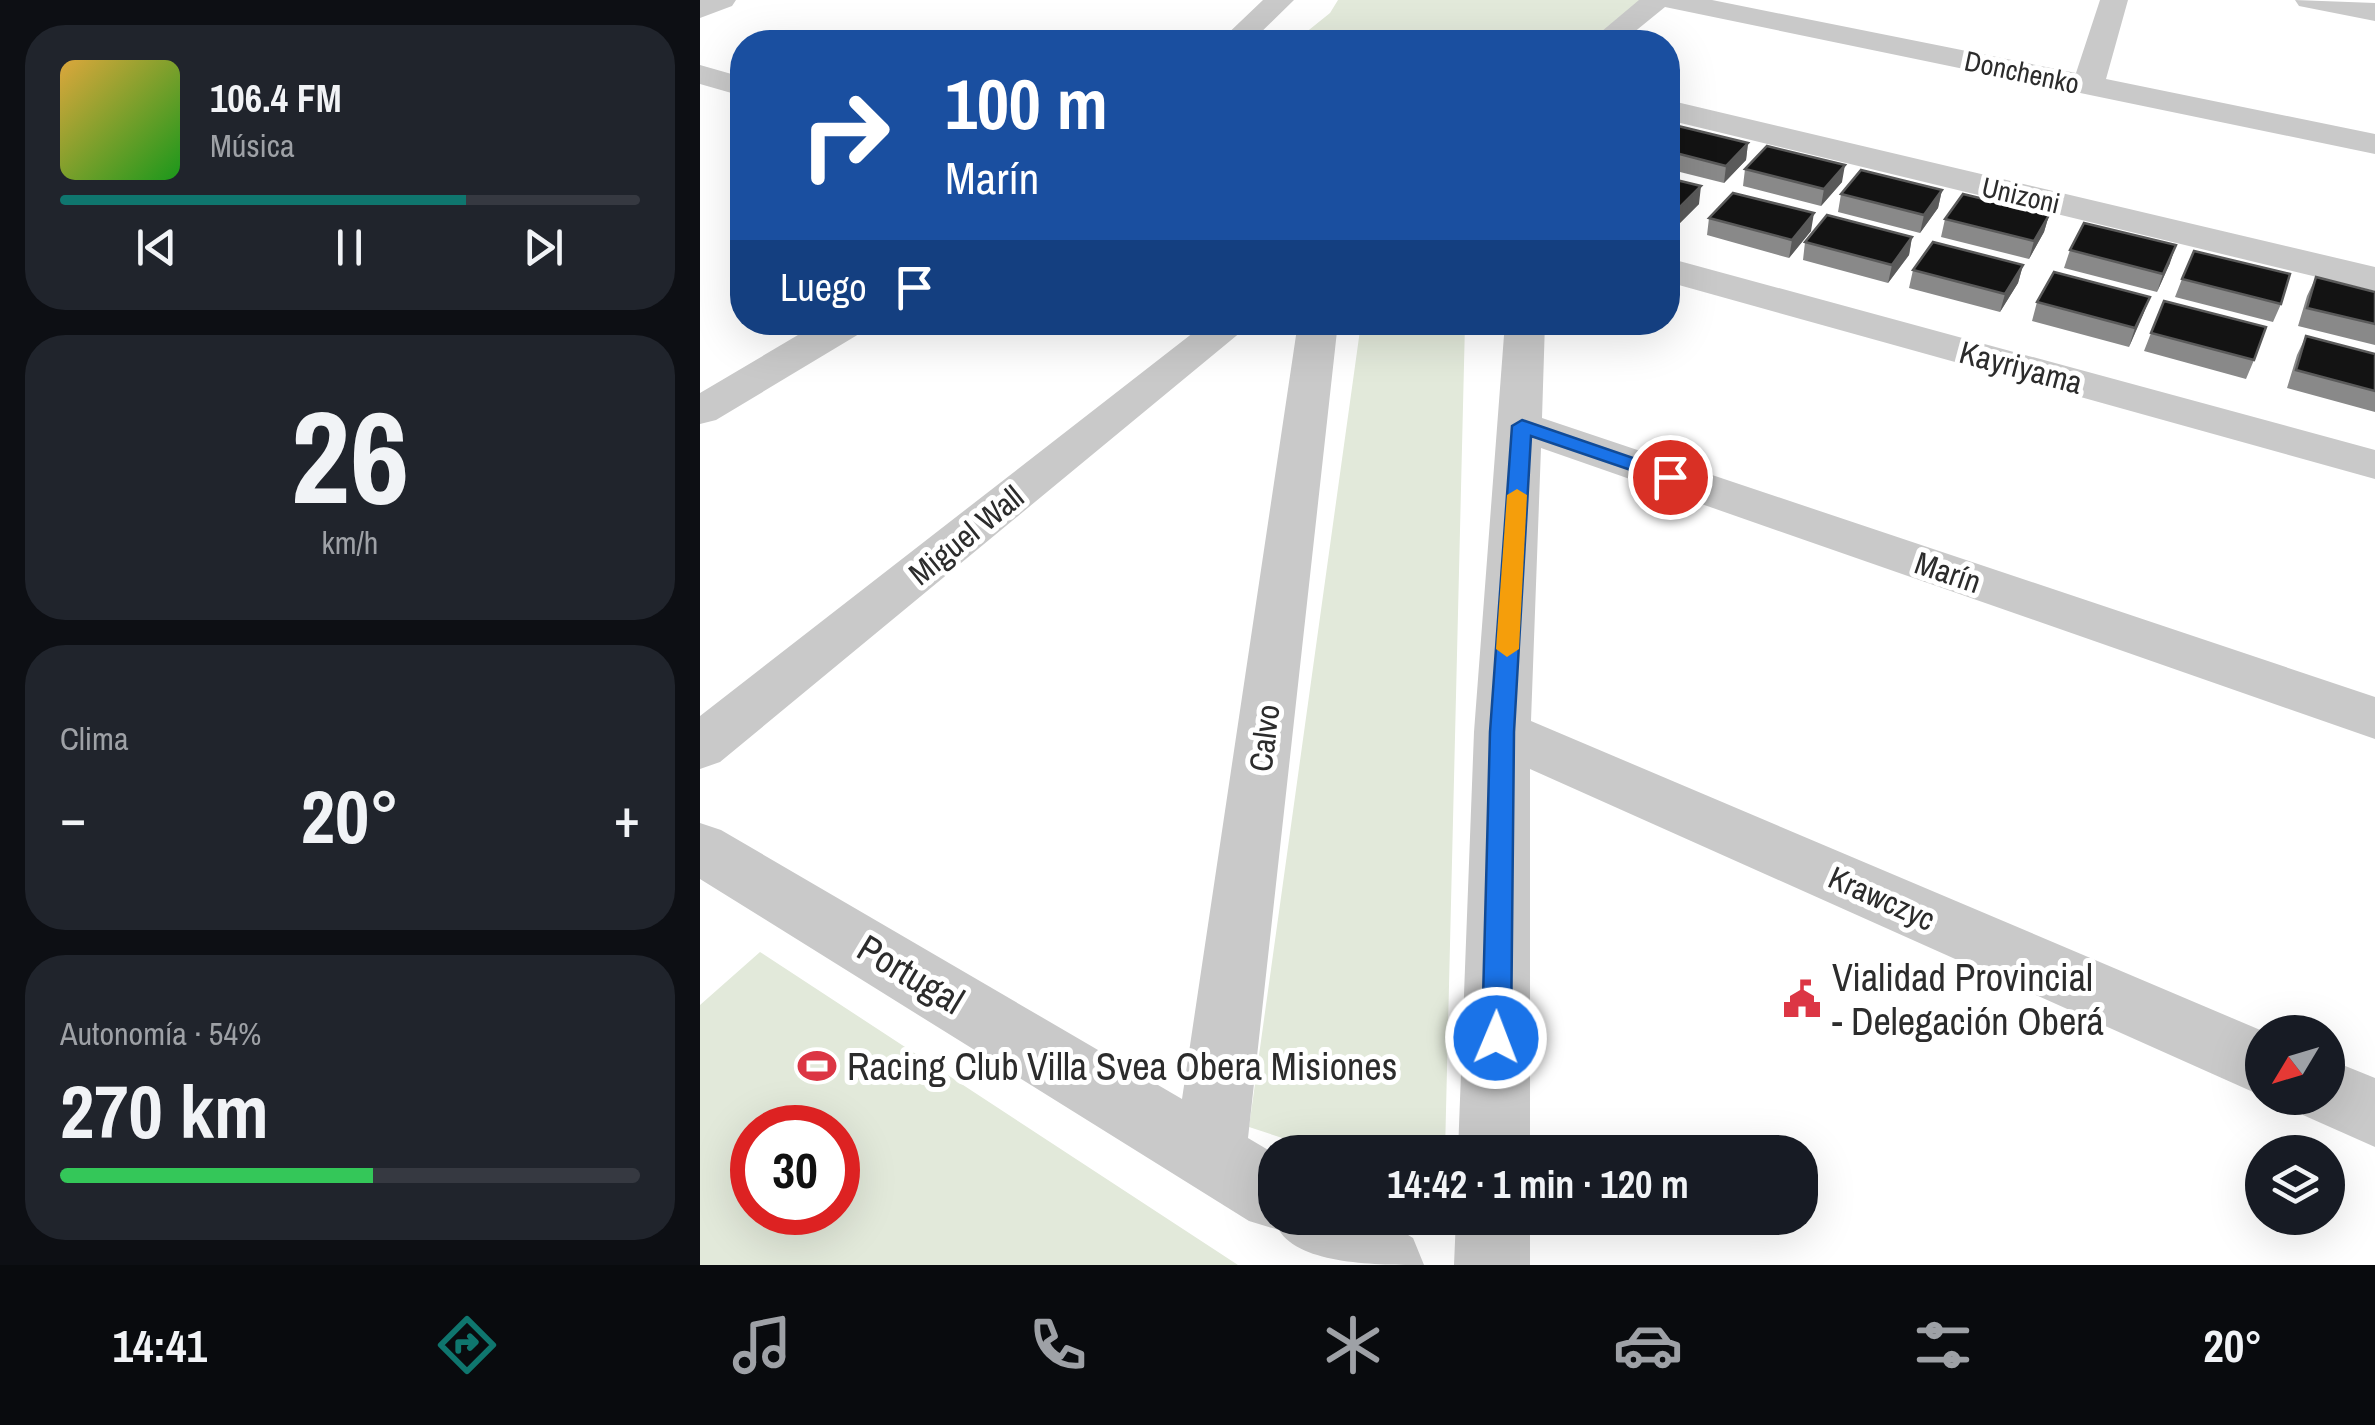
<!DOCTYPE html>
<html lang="es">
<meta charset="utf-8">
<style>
:root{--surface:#171b24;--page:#20242c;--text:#f1f3f6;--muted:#9ea1a6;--line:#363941;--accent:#0f766e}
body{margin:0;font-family:"Archivo Narrow",sans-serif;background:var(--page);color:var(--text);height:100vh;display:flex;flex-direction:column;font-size:38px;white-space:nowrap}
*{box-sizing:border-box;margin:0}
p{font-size:32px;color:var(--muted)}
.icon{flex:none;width:55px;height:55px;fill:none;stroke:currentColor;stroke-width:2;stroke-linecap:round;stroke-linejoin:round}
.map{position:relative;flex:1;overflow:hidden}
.drawer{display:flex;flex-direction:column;gap:25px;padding:25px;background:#0d0f14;width:700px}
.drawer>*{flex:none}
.banner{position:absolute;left:30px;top:30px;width:950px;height:305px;border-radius:40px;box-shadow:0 10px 40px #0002;background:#1a4fa0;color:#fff;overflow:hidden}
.needle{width:65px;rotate:232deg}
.controls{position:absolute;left:1545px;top:1015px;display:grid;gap:20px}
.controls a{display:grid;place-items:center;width:100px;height:100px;border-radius:50%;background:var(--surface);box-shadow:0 10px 40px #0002;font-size:50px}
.speed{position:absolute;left:30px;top:1105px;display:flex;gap:20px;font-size:50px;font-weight:700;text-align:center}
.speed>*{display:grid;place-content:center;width:130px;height:130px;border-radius:50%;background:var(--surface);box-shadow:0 10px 40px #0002;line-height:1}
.speed .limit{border:15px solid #d22;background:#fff;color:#111}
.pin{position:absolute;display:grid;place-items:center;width:85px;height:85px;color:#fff;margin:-42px;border:5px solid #fff;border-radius:50%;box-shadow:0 2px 10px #0007}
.me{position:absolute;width:110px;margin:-55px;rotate:1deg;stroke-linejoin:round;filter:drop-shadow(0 0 8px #0008)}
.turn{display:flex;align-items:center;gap:35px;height:210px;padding:0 50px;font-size:45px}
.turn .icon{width:130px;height:130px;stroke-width:2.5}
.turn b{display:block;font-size:70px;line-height:85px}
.then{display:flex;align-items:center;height:95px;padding:0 50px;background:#0003;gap:20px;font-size:38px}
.big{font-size:75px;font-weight:700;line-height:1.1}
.drawer .tile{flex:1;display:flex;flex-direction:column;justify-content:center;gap:15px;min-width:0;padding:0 35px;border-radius:40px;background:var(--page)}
.drawer .dial{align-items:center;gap:0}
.dial b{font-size:130px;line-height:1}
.song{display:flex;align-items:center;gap:30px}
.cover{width:120px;height:120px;border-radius:15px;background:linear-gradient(135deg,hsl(40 70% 55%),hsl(120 70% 35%))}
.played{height:10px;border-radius:5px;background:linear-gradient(90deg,var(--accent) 70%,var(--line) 70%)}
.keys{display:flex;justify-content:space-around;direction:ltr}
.heat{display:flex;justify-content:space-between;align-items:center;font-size:55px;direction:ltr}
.charge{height:15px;border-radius:8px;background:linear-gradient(90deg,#34c759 54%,var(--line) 0)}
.trip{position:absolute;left:558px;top:1135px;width:560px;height:100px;border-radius:40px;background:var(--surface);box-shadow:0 10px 40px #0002;font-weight:700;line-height:100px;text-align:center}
.menu{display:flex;height:160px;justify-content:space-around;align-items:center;background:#090b0e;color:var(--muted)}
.menu .icon{width:70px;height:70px}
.menu .selected{color:var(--accent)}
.menu b{font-size:45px;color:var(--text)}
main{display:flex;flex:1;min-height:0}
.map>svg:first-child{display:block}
</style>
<main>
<section class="drawer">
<div class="tile">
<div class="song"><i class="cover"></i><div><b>106.4 FM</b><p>Música</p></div></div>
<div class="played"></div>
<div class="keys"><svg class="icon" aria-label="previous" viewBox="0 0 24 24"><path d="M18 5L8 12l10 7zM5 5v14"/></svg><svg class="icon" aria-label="pause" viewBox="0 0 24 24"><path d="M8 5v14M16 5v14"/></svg><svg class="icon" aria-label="next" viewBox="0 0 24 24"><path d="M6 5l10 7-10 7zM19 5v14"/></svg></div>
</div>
<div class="tile dial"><b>26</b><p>km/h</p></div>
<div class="tile"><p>Clima</p>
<div class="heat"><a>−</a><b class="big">20°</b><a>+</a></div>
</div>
<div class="tile"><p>Autonomía · 54%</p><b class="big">270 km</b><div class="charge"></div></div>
</section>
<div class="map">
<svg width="1675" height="1265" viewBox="0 0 1675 1265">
<rect width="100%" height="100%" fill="#fff"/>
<path fill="#e2e9da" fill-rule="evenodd" d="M638,0H959L915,42H594L630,13Z
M661,323H765L745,1152H625L549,1127Z
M60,952L538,1265H0V1005ZM52,1128H138V1212H52Z"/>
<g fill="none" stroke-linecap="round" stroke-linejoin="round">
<path fill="#c9c9c9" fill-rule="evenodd" d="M0,0H36L32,6L0,18Z
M563,0H594L551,42H519Z
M939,0H1012L1376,73L1400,0H1428L1406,79L1675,134V154L965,7L922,42H889Z
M1595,0L1675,3V21L1599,6Z
M0,65L42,77V96L0,84Z
M968,100L1675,267V291L968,120Z
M968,258L1675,450V479L968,282Z
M120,322H170L164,331L16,420L0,424V393Z
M507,322H553L20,762L0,769V716Z
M598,322H638L548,1138L575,1154V1218H680L713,1238L724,1265C679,1265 600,1265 579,1230L549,1221L0,879V823L21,830L482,1099Z
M805,322H845L842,418L1675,697V739L841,448L831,721L1565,1032L1562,1096L830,769V1152H758L774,732Z
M1628,1059L1675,1078V1147L1603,1115L1595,1098H1628Z
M756,1218H830V1265H754Z"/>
</g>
<path fill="#898989" d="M968,132L1048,143L1046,160L1024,183L968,169Z
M1045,169L1142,182L1121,206L1043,186Z
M968,178L999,204L974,229L968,227Z
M1242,190L1238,208L1220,233L1138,212L1141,194Z
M1349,215L1344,232L1329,259L1241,237L1245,219Z
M1009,218L1111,231L1089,258L1007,235Z
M1212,237L1209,255L1188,283L1103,260L1105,242Z
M1370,250L1470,263L1457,292L1364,268Z
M1323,265L1318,283L1300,312L1209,288L1213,270Z
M1616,277L1675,292V345L1598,326L1607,296Z
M1482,279L1581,304L1573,322L1475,297Z
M1450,297L1429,347L1332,321L1337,302Z
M1451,333L1554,360L1546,379L1444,351Z
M1606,336L1675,354V412L1587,388L1597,355Z"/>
<path fill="#5a5a5a" d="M1048,143L1046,160L1024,183L1026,166Z
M1145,165L1142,182L1121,206L1124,189Z
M1001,186L999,204L974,229L976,211Z
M1242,190L1238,208L1220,233L1224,215Z
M1114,213L1111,231L1089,258L1092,240Z
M1349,215L1344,232L1329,259L1334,241Z
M1212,237L1209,255L1188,283L1192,265Z
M1476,245L1470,263L1457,292L1463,274Z
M1323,265L1318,283L1300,312L1305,294Z
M1450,297L1443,315L1429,347L1435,328Z"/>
<path fill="#131313" stroke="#5a5a5a" stroke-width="2.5" d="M974,125L1048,143L1026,166L968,151V132Z
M1067,146L1145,165L1124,189L1045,169Z
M1161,170L1242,190L1224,215L1141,194Z
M968,178L1001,186L976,211L968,209Z
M1033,193L1114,213L1092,240L1009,218Z
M1263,194L1349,215L1334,241L1245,219Z
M1127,215L1212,237L1192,265L1105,242Z
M1384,223L1476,245L1463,274L1370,250Z
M1233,242L1323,265L1305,294L1213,270Z
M1494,251L1590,274L1581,304L1482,279Z
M1354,272L1450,297L1435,328L1337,302Z
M1616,277L1675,292V324L1607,308Z
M1464,301L1566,327L1554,360L1451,333Z
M1606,336L1675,354V391L1596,370Z"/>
<path fill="#1a73e8" stroke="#114b97" stroke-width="2.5" d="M822,420L977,473L980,477L977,481H963L831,436L814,732L811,1038L807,1047L796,1051L786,1047L782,1038L790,732L812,426Z"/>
<path fill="#f59e0b" d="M817,489L827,495L819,649L807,657L796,649L807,495Z"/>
<defs>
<g id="civic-bare" transform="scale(3)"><path d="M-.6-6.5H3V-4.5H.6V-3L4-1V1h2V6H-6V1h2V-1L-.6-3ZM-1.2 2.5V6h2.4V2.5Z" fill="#dc3644" stroke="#fff" stroke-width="2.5" paint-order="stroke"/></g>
<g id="stadium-bare" transform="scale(3)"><path d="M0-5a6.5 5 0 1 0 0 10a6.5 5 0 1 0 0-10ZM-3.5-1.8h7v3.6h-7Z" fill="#dc3644" stroke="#fff" stroke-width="2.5" paint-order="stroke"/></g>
</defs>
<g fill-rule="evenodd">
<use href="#civic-bare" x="1102" y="999"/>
<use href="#stadium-bare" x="117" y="1066"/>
</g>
<g text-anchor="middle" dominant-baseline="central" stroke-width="10" stroke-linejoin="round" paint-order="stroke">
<g font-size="28" fill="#2c2c2c" stroke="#fff">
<text transform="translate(1322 72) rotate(12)">Donchenko</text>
<text transform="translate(1321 195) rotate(13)">Unizoni</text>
</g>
<g font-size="32" fill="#2c2c2c" stroke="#fff">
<text transform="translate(1321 367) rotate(15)">Kayriyama</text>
<text transform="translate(266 535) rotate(-39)">Miguel Wall</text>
<text transform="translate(1248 572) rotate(19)">Marín</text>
<text transform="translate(564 738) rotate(-83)">Calvo</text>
<text transform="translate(1182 898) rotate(24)">Krawczyc</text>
</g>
<g font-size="38" fill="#2c2c2c" stroke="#fff">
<text transform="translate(211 974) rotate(31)">Portugal</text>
</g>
<g font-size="38" fill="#2c2c2c" stroke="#fff" text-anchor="start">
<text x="1132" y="977">Vialidad Provincial<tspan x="1132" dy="44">- Delegación Oberá</tspan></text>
<text x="147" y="1066">Racing Club Villa Svea Obera Misiones</text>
</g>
</g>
</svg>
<div class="controls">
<a><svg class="needle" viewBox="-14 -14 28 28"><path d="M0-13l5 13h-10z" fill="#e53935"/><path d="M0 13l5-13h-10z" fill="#9ea1a6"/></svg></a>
<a><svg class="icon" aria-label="layers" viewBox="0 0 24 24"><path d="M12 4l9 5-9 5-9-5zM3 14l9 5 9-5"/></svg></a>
</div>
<div class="speed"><div class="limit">30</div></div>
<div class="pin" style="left:970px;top:477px;background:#d93025"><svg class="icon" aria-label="arrive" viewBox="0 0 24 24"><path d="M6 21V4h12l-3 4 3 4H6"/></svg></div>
<svg class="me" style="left:796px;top:1038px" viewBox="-20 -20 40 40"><circle r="17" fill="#1a73e8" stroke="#fff" stroke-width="3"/><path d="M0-11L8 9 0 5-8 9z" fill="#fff"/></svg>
<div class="trip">14:42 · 1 min · 120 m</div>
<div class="banner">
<div class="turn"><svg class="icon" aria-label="right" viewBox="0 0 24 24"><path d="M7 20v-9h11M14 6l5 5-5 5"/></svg><div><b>100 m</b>Marín</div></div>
<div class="then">Luego<svg class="icon" aria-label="arrive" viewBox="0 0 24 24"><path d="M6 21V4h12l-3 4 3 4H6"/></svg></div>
</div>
</div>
</main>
<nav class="menu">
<b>14:41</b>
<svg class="icon selected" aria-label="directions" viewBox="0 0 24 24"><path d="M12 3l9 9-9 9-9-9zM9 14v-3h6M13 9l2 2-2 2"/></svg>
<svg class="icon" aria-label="music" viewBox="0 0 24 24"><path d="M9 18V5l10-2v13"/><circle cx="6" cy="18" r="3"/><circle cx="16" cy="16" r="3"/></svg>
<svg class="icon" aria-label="phone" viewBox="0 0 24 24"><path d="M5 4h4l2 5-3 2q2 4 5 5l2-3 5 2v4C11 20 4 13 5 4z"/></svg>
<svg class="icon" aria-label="climate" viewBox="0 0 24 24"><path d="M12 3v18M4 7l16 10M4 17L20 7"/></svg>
<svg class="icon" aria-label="car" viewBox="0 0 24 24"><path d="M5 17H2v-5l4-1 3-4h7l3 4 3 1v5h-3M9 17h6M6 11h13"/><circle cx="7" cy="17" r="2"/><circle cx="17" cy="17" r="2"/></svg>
<svg class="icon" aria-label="filters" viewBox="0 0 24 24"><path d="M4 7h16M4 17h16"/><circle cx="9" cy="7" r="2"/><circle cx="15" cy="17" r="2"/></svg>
<b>20°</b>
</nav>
